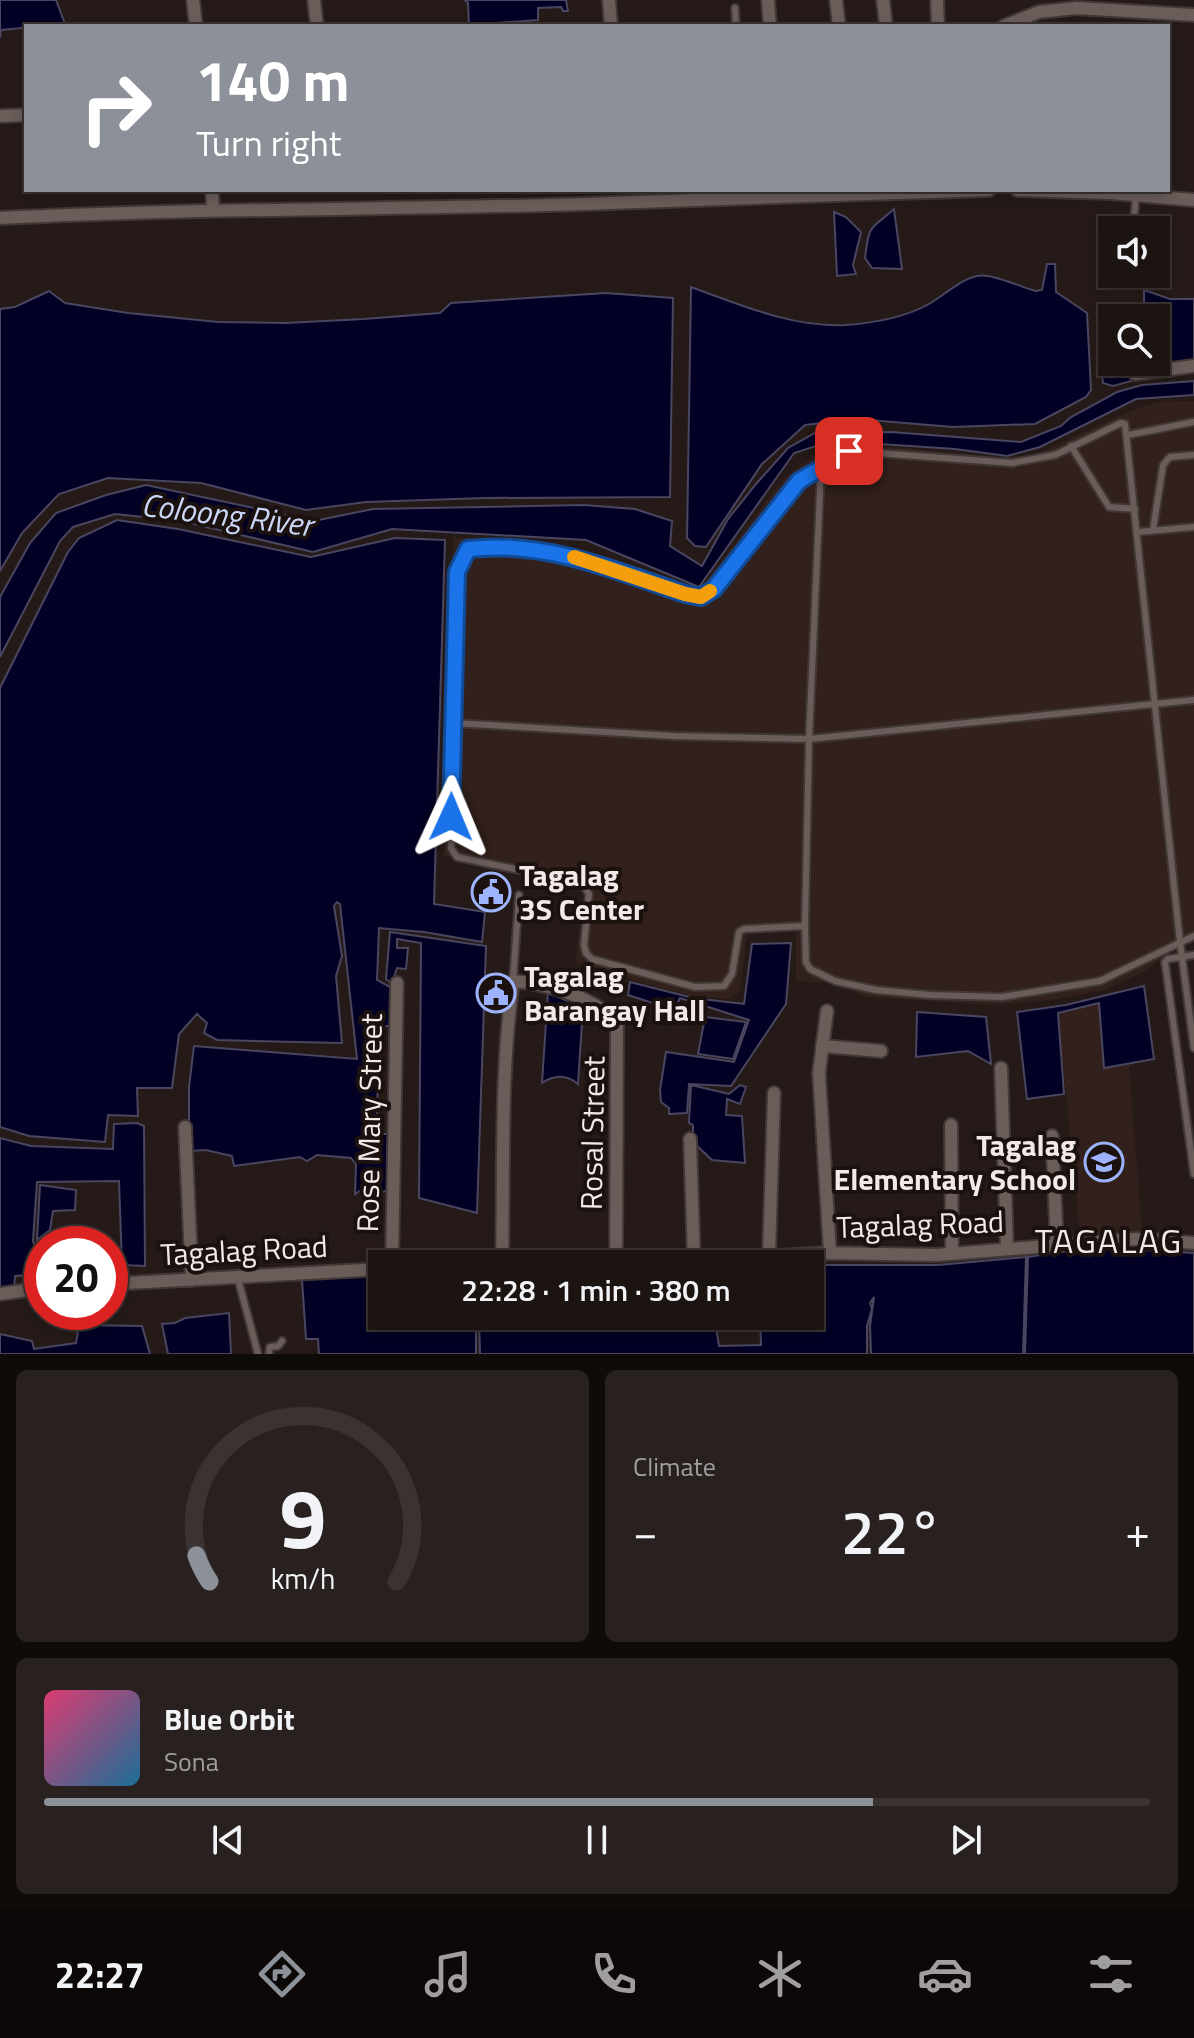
<!DOCTYPE html>
<meta charset="utf-8">
<style>
:root{--surface:#1c1411;--page:#29211f;--text:#f1f3f6;--muted:#a09e9f;--line:#3a3331;--accent:#8c9099}
body{margin:0;font-family:"Titillium Web",sans-serif;background:var(--page);color:var(--text);height:100vh;display:flex;flex-direction:column;font-size:30px;white-space:nowrap}
*{box-sizing:border-box;margin:0}
p{font-size:26px;color:var(--muted)}
.icon{flex:none;width:44px;height:44px;fill:none;stroke:currentColor;stroke-width:2;stroke-linecap:round;stroke-linejoin:round}
.map{position:relative;height:1354px;overflow:hidden}
.panel{display:flex;flex-direction:column;gap:16px;padding:16px;background:#0f0b09;flex:1}
.panel>*{flex:none}
.banner{position:absolute;left:24px;top:24px;width:1146px;height:168px;border-radius:0px;box-shadow:0 4px 12px #0003,0 0 0 2px var(--line);background:#8c9099;color:#fff;overflow:hidden}
.buttons{position:absolute;left:1098px;top:216px;display:grid;gap:16px}
.buttons a{display:grid;place-items:center;width:72px;height:72px;border-radius:0px;background:var(--surface);box-shadow:0 4px 12px #0003,0 0 0 2px var(--line);font-size:40px}
.speed{position:absolute;left:24px;top:1226px;display:flex;gap:16px;font-size:40px;font-weight:700;text-align:center}
.speed>*{display:grid;place-content:center;width:104px;height:104px;border-radius:50%;background:var(--surface);box-shadow:0 4px 12px #0003,0 0 0 2px var(--line);line-height:1}
.speed .limit{border:12px solid #d22;background:#fff;color:#111}
.pin{position:absolute;display:grid;place-items:center;width:68px;height:68px;color:#fff;margin:-34px;border-radius:16px;box-shadow:0 4px 12px #0006}
.me{position:absolute;width:88px;margin:-44px;rotate:1deg;stroke-linejoin:round;filter:drop-shadow(0 0 6px #0008)}
.turn{display:flex;align-items:center;gap:28px;height:168px;padding:0 40px;font-size:36px}
.turn .icon{width:104px;height:104px;stroke-width:2.5}
.turn b{display:block;font-size:56px;line-height:68px}
.big{font-size:60px;font-weight:600;line-height:1.1}
.panel .card{flex:1;display:flex;flex-direction:column;justify-content:center;gap:12px;min-width:0;padding:0 28px;border-radius:12px;background:var(--page)}
.panel .dial{align-items:center;gap:0}
.dial svg{height:208px;overflow:visible;fill:none;stroke:var(--line);stroke-width:7;stroke-linecap:round;text-anchor:middle}
.dial text{fill:var(--text);stroke:none}
.song{display:flex;align-items:center;gap:24px}
.cover{width:96px;height:96px;border-radius:12px;background:linear-gradient(135deg,hsl(340 70% 55%),hsl(200 70% 35%))}
.played{height:8px;border-radius:4px;background:linear-gradient(90deg,var(--accent) 75%,var(--line) 75%)}
.keys{display:flex;justify-content:space-around;direction:ltr}
.heat{display:flex;justify-content:space-between;align-items:center;font-size:44px;direction:ltr}
.panel .tiles{flex:1;display:grid;gap:16px;grid-template-columns:1fr 1fr}
.card:last-child{grid-column:span 2}
.trip{position:absolute;left:368px;top:1250px;width:456px;height:80px;border-radius:0px;background:var(--surface);box-shadow:0 4px 12px #0003,0 0 0 2px var(--line);font-weight:600;line-height:80px;text-align:center}
.tabs{display:flex;height:128px;justify-content:space-around;align-items:center;background:#0b0807;color:var(--muted)}
.tabs .icon{width:56px;height:56px}
.tabs .on{color:var(--accent)}
.tabs b{font-size:36px;color:var(--text)}
.map>svg:first-child{display:block}
</style>
<div class="map">
<svg width="1194" height="1354" viewBox="0 0 1194 1354">
<rect width="100%" height="100%" fill="#251a17"/>
<path fill="#32201c" d="M1194,401V941L1173,950L1144,972L1104,990L1058,999L993,1005L865,997L838,983L796,981V931L747,934L740,990L730,999L691,996L575,964L585,889L443,856L453,537L519,541L585,550L691,591L700,589L783,479L823,449L850,443L1008,458L1036,454L1137,408L1159,402Z
M1099,1003L1104,1068L1129,1065L1142,1231L1080,1236L1058,1013Z"/>
<path fill="#020025" stroke="#4a4660" stroke-width="2" d="M0,0H56L65,24L1,30L0,38Z
M465,0H566L568,11H563L561,7L538,8V20L469,25L468,3Z
M894,209L902,269L872,268L865,258C869,222 871,230 894,209Z
M834,212L846,217L861,232L853,265L856,274L837,276Z
M1047,264H1055L1056,292L1087,313L1091,390L1086,397L1035,424L953,427L857,419L805,425L762,464L706,547L695,546L687,538L691,287C741,305 793,328 846,325C872,323 906,317 929,304C943,296 961,279 977,276C991,273 1021,287 1036,291L1042,290Z
M1144,290L1170,299H1194V372L1153,375L1113,386L1103,383L1097,329L1112,324V362H1156V318H1124L1144,307Z
M49,291L65,303L128,313L218,322L285,323L364,319L440,313L451,303L606,293L673,298L670,497L485,498L366,502L306,510L201,483L108,478L59,494L22,533L0,571V309L15,307Z
M1194,381V395L1136,399L1040,447L1007,456L955,449L850,442L822,444L794,453L699,587L586,540L392,529L313,552L181,521L115,514L73,527L60,541L0,657V597L30,543L56,513L106,495L146,485L314,521L373,509L584,505L635,509L672,521L670,546L702,566L728,519L756,484L788,448L815,433L891,432L1021,442L1061,426L1071,417L1117,392L1142,385Z
M117,520L178,529L311,557L395,538L445,540L434,904L485,912L482,942L424,932L379,928L377,980L392,988L391,1025L380,1028L376,1134H388L389,1190L376,1194L361,1190L355,1194L356,1164L351,1158L317,1155L307,1161L300,1157L234,1166L232,1156L206,1150L189,1151V1087L194,1046L357,1059L340,904L337,902L334,906L342,956L336,976L342,1043L217,1040L204,1033L207,1023L197,1014L179,1034L172,1088H137L138,1116L108,1115L105,1142L29,1136L0,1127V688L68,552L79,538Z
M390,932L486,946L477,1213L419,1198L421,943L397,939V948H408L406,969L397,968L392,983L386,979Z
M791,943L786,1004L731,1086L689,1084L687,1113L669,1114V1108L661,1102L660,1090L666,1052L734,1062L749,1020L680,998L674,1010L628,995L630,982L693,998L744,1004L752,944Z
M1144,986L1154,1059L1104,1068L1099,1003L1058,1013L1064,1094L1027,1099L1017,1012L1066,1005Z
M548,992L583,1008L578,1084C566,1074 554,1075 542,1083Z
M917,1012L986,1017L991,1064L968,1051L916,1057Z
M705,1017L746,1022L733,1059L698,1054Z
M691,1085L729,1094L740,1085L746,1087L740,1104L727,1099L726,1115L742,1116L745,1163L712,1160L693,1142V1125L689,1123Z
M137,1123L144,1126L145,1266L122,1265L119,1181L37,1182L33,1241L36,1251L31,1255L29,1275L15,1276L14,1288L0,1291V1138L31,1146L113,1149L114,1124Z
M40,1185L76,1190L75,1210L53,1211L50,1230L37,1240Z
M1125,1249L1194,1253V1354H1025L1028,1257L1071,1250Z
M1026,1257L1023,1354H871L870,1326L874,1297L870,1303L872,1309L867,1326V1354H480L479,1319C500,1317 510,1326 531,1325V1316H714L719,1346L761,1345L760,1316H810V1265H938Z
M350,1276L382,1277V1316H476V1354H319L318,1339H306L302,1280Z
M229,1313L231,1354H168L162,1324L175,1323L185,1318Z
M79,1325L142,1326L150,1354H0V1334L32,1341L34,1349L76,1343Z"/>
<g fill="none" stroke-linecap="round" stroke-linejoin="round">
<g stroke="#403736" stroke-width="10">
<path id="service" d="M735,8L736,26
M1133,230L1136,195
M1128,435L1194,422
M1071,446L1109,507L1135,509
M821,468L809,739L805,926L806,962L810,969L835,981L876,990L930,995L1002,997L1100,981L1194,936
M1153,530L1163,465L1170,457L1194,455
M1138,532L1194,527
M453,723L674,736L809,739L1194,700
M805,926L744,929L739,932L732,974L724,986L695,987L592,959L586,953L584,945L589,894L582,883L457,857L451,848L457,572L468,549L521,548L584,559L701,597L714,589L799,481L821,468L831,459L849,451L1012,463L1055,455L1121,423L1125,424L1180,942L1194,1048
M1194,955L1168,959L1165,962L1194,1174
M513,981L519,895
M238,1279L258,1354
M269,1354L270,1347L278,1346L282,1341"/>
</g>
<g stroke="#403736" stroke-width="16">
<path id="minor" d="M193,0L196,26
M314,0L317,26
M609,0L611,26
M768,0L770,26
M836,0L839,26
M883,0L886,26
M937,0L938,26
M1004,26L1039,12L1076,8L1194,15
M0,116L26,115
M212,190L213,210
M1017,190L1111,193L1194,200
M0,218C194,208 388,210 583,204C718,199 854,194 989,190
M1135,374L1194,366
M827,1011L819,1073L830,1253
M822,1046L881,1051
M1001,1068L1007,1248
M951,1125L952,1254
M185,1127L192,1280
M1052,1136L1057,1244
M690,1139L694,1262
M769,1255L774,1093
M392,1264L397,983
M502,1264C504,1170 500,1075 513,981C549,984 589,996 617,1021L616,1264
M648,1264L830,1253L937,1255L1135,1239L1194,1243
M110,1284L382,1269
M0,1294L42,1288"/>
</g>
<use href="#service" stroke="#695c59" stroke-width="6"/>
<use href="#minor" stroke="#695c59" stroke-width="12"/>
</g>
<g fill="none" stroke-linecap="round" stroke-linejoin="round">
<g stroke="#114b97" stroke-width="20">
<path id="route" d="M451,817L457,572L468,549C544,540 615,570 685,594L701,597L714,589L799,481L821,468L831,459L849,451"/>
</g>
<use href="#route" stroke="#1a73e8" stroke-width="14"/>
<path stroke="#f59e0b" stroke-width="14" d="M574,557L685,594L701,597L710,591"/>
</g>
<defs>
<g id="civic-ring" transform="scale(2)"><circle r="9.5" fill="#1b110e" stroke="#9eb3fd" stroke-width="1.5"/><path d="M-.6-6.5H3V-4.5H.6V-3L4-1V1h2V6H-6V1h2V-1L-.6-3ZM-1.2 2.5V6h2.4V2.5Z" fill="#9eb3fd"/></g>
<g id="school-ring" transform="scale(2)"><circle r="9.5" fill="#1b110e" stroke="#9eb3fd" stroke-width="1.5"/><path d="M0-5L7-2L0 1L-7-2ZM-4 1L0 2.5L4 1V4Q0 6-4 4Z" fill="#9eb3fd"/></g>
</defs>
<g fill-rule="evenodd">
<use href="#civic-ring" x="491" y="892"/>
<use href="#civic-ring" x="496" y="993"/>
<use href="#school-ring" x="1104" y="1162"/>
</g>
<g text-anchor="middle" dominant-baseline="central" stroke-width="8" stroke-linejoin="round" paint-order="stroke">
<g font-size="30" font-weight="bold" fill="#f2eae8" stroke="#1b110e" text-anchor="start">
<text x="519" y="875">Tagalag<tspan x="519" dy="34">3S Center</tspan></text>
<text x="524" y="976">Tagalag<tspan x="524" dy="34">Barangay Hall</tspan></text>
<text x="1076" y="1145" text-anchor="end">Tagalag<tspan x="1076" dy="34">Elementary School</tspan></text>
</g>
<g font-size="30" fill="#f2eae8" stroke="#1b110e">
<text transform="translate(369 1123) rotate(-89)">Rose Mary Street</text>
<text transform="translate(592 1133) rotate(-89)">Rosal Street</text>
<text transform="translate(920 1224) rotate(-2)">Tagalag Road</text>
<text transform="translate(244 1250) rotate(-3)">Tagalag Road</text>
</g>
<g font-size="32" font-style="italic" fill="#cbd6f7" stroke="#1b110e">
<text transform="translate(227 514) rotate(7)">Coloong River</text>
</g>
<g font-size="34" letter-spacing="2" fill="#f2eae8" stroke="#1b110e">
<text x="1109" y="1240">TAGALAG</text>
</g>
</g>
</svg>
<div class="buttons">
<a><svg class="icon" aria-label="sound" viewBox="0 0 24 24"><path d="M4 9h4l5-4v14l-5-4H4zM17 9q2 3 0 6"/></svg></a>
<a><svg class="icon" aria-label="search" viewBox="0 0 24 24"><circle cx="10" cy="10" r="6"/><path d="M15 15l6 6"/></svg></a>
</div>
<div class="speed"><div class="limit">20</div></div>
<div class="pin" style="left:849px;top:451px;background:#d93025"><svg class="icon" aria-label="arrive" viewBox="0 0 24 24"><path d="M6 21V4h12l-3 4 3 4H6"/></svg></div>
<svg class="me" style="left:451px;top:817px" viewBox="-20 -20 40 40"><path d="M0-17L14 15 0 8-14 15z" fill="#1a73e8" stroke="#fff" stroke-width="4"/></svg>
<div class="trip">22:28 · 1 min · 380 m</div>
<div class="banner">
<div class="turn"><svg class="icon" aria-label="right" viewBox="0 0 24 24"><path d="M7 20v-9h11M14 6l5 5-5 5"/></svg><div><b>140 m</b>Turn right</div></div>
</div>
</div>
<section class="panel">
<div class="tiles">
<div class="card dial"><svg viewBox="0 0 100 80">
<path d="M14 69A42 42 0 1 1 86 69"/>
<path d="M14 69A42 42 0 0 1 9 59" stroke="#8c9099"/>
<text x="50" y="56" font-size="32" font-weight="700">9</text>
<text x="50" y="72" font-size="11">km/h</text>
</svg></div>
<div class="card"><p>Climate</p>
<div class="heat"><a>−</a><b class="big">22°</b><a>+</a></div>
</div>
<div class="card">
<div class="song"><i class="cover"></i><div><b>Blue Orbit</b><p>Sona</p></div></div>
<div class="played"></div>
<div class="keys"><svg class="icon" aria-label="previous" viewBox="0 0 24 24"><path d="M18 5L8 12l10 7zM5 5v14"/></svg><svg class="icon" aria-label="pause" viewBox="0 0 24 24"><path d="M8 5v14M16 5v14"/></svg><svg class="icon" aria-label="next" viewBox="0 0 24 24"><path d="M6 5l10 7-10 7zM19 5v14"/></svg></div>
</div>
</div>
</section>
<nav class="tabs">
<b>22:27</b>
<svg class="icon on" aria-label="directions" viewBox="0 0 24 24"><path d="M12 3l9 9-9 9-9-9zM9 14v-3h6M13 9l2 2-2 2"/></svg>
<svg class="icon" aria-label="music" viewBox="0 0 24 24"><path d="M9 18V5l10-2v13"/><circle cx="6" cy="18" r="3"/><circle cx="16" cy="16" r="3"/></svg>
<svg class="icon" aria-label="phone" viewBox="0 0 24 24"><path d="M5 4h4l2 5-3 2q2 4 5 5l2-3 5 2v4C11 20 4 13 5 4z"/></svg>
<svg class="icon" aria-label="climate" viewBox="0 0 24 24"><path d="M12 3v18M4 7l16 10M4 17L20 7"/></svg>
<svg class="icon" aria-label="car" viewBox="0 0 24 24"><path d="M5 17H2v-5l4-1 3-4h7l3 4 3 1v5h-3M9 17h6M6 11h13"/><circle cx="7" cy="17" r="2"/><circle cx="17" cy="17" r="2"/></svg>
<svg class="icon" aria-label="filters" viewBox="0 0 24 24"><path d="M4 7h16M4 17h16"/><circle cx="9" cy="7" r="2"/><circle cx="15" cy="17" r="2"/></svg>
</nav>
